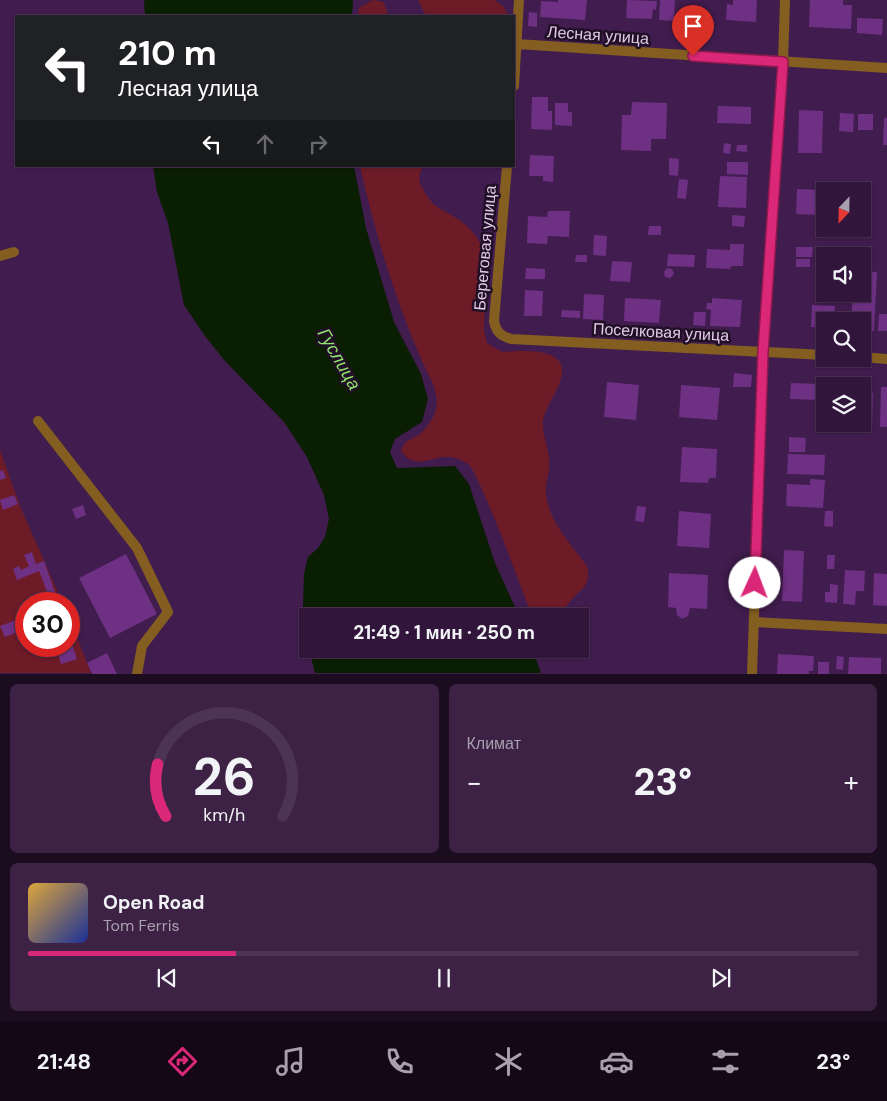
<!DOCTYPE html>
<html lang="ru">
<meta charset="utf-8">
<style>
:root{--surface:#31153a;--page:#3d2245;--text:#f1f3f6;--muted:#a89faf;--line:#4c3454;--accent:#db2777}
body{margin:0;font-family:"DM Sans",sans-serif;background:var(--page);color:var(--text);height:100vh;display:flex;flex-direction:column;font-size:19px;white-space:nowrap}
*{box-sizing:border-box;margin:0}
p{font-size:16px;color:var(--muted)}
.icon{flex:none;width:28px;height:28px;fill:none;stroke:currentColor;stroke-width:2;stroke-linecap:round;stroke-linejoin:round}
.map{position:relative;height:674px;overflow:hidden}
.side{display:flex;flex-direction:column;gap:10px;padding:10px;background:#1b0c20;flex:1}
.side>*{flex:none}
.guide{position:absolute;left:15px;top:15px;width:500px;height:152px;border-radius:0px;box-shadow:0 1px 4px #0004,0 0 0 1px var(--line);background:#202124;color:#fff;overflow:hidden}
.needle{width:32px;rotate:202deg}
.tools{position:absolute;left:816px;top:182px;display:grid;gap:10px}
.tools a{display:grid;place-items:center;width:55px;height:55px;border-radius:0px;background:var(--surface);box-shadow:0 1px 4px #0004,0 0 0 1px var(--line);font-size:25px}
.speed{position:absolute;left:15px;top:592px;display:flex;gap:10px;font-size:25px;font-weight:700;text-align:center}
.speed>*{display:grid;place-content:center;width:65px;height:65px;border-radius:50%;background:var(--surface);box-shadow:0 1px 4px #0004,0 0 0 1px var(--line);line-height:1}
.speed .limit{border:8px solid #d22;background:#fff;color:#111}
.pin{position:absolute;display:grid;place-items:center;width:42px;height:42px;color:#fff;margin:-51px -21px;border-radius:50% 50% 50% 0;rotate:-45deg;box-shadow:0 0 5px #0007}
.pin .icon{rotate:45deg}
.me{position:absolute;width:55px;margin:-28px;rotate:2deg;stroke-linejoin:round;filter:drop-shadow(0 0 4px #0008)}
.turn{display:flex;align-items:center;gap:18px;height:105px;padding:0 20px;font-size:22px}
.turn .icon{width:65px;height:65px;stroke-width:2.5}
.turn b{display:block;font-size:35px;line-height:42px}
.lanes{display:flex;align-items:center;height:48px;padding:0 20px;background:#0003;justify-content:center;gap:25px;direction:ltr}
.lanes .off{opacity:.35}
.big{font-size:38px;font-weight:700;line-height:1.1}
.side .widget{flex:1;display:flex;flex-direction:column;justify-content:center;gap:8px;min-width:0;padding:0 18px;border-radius:8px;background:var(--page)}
.side .dial{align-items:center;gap:0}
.dial svg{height:130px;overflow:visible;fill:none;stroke:var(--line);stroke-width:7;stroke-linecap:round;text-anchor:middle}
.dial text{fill:var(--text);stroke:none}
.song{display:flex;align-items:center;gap:15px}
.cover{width:60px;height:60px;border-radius:8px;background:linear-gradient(135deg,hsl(40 70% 55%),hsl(230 70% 35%))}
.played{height:5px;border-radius:2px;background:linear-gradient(90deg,var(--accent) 25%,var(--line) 25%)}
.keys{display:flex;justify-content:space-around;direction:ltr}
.heat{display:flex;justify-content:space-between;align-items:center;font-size:28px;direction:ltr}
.side .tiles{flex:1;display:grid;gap:10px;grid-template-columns:1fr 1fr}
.widget:last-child{grid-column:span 2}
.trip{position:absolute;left:299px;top:608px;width:290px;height:50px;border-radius:0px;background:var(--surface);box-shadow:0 1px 4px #0004,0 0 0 1px var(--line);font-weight:700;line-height:50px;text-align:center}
.menu{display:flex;height:80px;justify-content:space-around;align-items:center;background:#140817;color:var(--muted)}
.menu .icon{width:35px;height:35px}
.menu .selected{color:var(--accent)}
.menu b{font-size:22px;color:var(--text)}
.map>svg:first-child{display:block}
</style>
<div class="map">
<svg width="887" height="674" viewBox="0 0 887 674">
<rect width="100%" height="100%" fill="#411c4e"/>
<path fill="#6c1b27" d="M373,0L383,2L387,10V16H358L359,8Z
M418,0H494L503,6L509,16H426Z
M360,166H423C418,176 418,181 424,191C436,212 445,209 462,222C475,232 485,247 487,263L484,330L487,343C492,346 499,351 504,352C508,352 512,351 516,351C528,351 550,350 559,361C571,377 545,404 543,421C542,434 548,446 549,459C551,470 545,482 546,493C548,521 571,544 587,566C591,584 584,587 572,599C567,604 564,610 561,616H532C524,595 479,472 468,464C464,461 455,457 450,457C434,455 415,472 401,451C406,438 410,441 420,434C427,428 434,418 436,409C440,391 428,375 421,359C394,296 375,233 360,166Z
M0,450L20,506L63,604H26V646H69V617L91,673H0Z"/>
<path fill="#0a1e02" d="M144,0H353L352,16H145Z
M153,166H354L366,228L394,322L421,374L428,399L422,422L395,439L390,452L397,468L455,466L469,484L495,563L519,616H308L307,643L303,606L304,574L308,557L318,548L325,537L329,519L324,495L307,457L284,422L225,361L205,336L184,305L168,223L157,192Z
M309,649H532L541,673H315Z"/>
<path fill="#6e3083" d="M558,0H587L585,20L540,17L541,1L558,2Z
M627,0L657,1L656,10L653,9L652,19L626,18Z
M660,0H675L674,21L659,20Z
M733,0H757L756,22L726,20L727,4L733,5Z
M810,0H843V5H852L851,29L809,27Z
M529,12L537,13V27L528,26Z
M857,18L883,19L882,35L857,33Z
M532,97H548V111H552V130L531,129Z
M632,102L667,103L666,139H651V151L621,150L622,115H631Z
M555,103H568V112H572V126L555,125Z
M718,106L751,107V124L717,123Z
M799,110L823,111L822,153H798Z
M840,113L854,114L853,132L839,131Z
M858,114H873V130H858Z
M884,118H887V145H883Z
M724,143L731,144L730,154L723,153Z
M737,145H747V152L736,151Z
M530,155L554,156L553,182L543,181V176H529Z
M669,158L679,159L678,176L669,175Z
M727,162H748V175L727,174Z
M720,176L747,177L746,208L718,207Z
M679,179L688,180L686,199L677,198Z
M797,189L825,190V211H820V215L796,214Z
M548,211H570L569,237L548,236L547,244L527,243L528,216L547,217Z
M732,215L745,216L744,227L732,226Z
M649,226H661V235H648Z
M594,235L607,236L606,256L593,255Z
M730,244H744L743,266H731L730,269L706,268L707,249L730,250Z
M796,247H813L812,257H796Z
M668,254L695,255L694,267L667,266Z
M576,255H587V262H575Z
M796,259H810V267H796Z
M612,261L632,262L630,282L610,281Z
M526,268L545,269V279H525Z
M667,268L672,269L674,274L670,278L665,277L664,272Z
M862,271L877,272L874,331H862V321H851L853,294H862Z
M525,290L543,291L542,316H524Z
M584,294L604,295L603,320L583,319Z
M625,298L661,300L659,323L624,321Z
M712,298L742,300L740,327L710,326L711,310L706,309L707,303H712Z
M812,305L835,306L834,321H825V328L811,327Z
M562,310L580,311V318L561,317Z
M694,312H706L705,326L693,325Z
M879,314H887V331H878Z
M734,373L752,375L751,387H733Z
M607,382L639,385L636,420L604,417Z
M791,383L820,384L819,400L790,399Z
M681,385L720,388L717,420L679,417Z
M881,387H887V427H880Z
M862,393H873L872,429L852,428V424H862Z
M789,437L806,438L805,452H789Z
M682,447L717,449L716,478H709L708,483L680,482Z
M788,454L825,455L824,475L787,474Z
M3,470L6,478L0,480V471Z
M810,479L825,480L823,508L786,506L787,484L810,485Z
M14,495L18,504L3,510L0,500Z
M83,505L86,515L76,519L72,509Z
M637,506L646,507L644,522L635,521Z
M679,511L711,514L709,548L677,546Z
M825,511H833V527L824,526Z
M784,550L804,551L802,602L782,601Z
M32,552L36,564L44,561L55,592L48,594L39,571L17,580L13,569L19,566L21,570L29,566L24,555Z
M126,554L157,614L110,638L79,578Z
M827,555H835L834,569H827Z
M845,570L865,571L864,591H856L855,605L843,604Z
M669,573L708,575L707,609L690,608L688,616L682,619L677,615L676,608L668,607Z
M874,573L887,574V606L873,605Z
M830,584L838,585L837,603L825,602V592H830Z
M16,620L20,631L5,637L0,626Z
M69,634L77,659L61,664L56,646H69Z
M107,653L117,674H92L87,663Z
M778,654L814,656L813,671H809V674H777Z
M837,656L844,657L843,670L836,669Z
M849,657L881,658V674H848Z
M818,662H829V674H818Z"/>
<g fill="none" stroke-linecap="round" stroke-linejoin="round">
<path stroke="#835e20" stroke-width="10" d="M38,421L137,548L168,612L142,646L137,674"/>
<path stroke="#835e20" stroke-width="10" d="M517,44L887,68
M514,86L519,0
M507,166L494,321C496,332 501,336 511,339L825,355
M0,256L14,252
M862,357L887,359
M754,622L887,629
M752,674L763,352L783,62L785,0"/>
</g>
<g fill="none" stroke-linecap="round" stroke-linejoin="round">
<g stroke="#8e194d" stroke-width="12">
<path id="route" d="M693,56L783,62L763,352L755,583"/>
</g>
<use href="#route" stroke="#db2777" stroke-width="9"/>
</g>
<g text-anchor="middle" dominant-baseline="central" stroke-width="5" stroke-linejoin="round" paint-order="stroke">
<g font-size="16" fill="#e0cae8" stroke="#200f25">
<text transform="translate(598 35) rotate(4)">Лесная улица</text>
<text transform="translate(485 248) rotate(-85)">Береговая улица</text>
<text transform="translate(661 332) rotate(3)">Поселковая улица</text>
</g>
<g font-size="18" font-style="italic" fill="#90e36d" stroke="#200f25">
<text transform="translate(339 359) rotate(60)">Гуслица</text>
</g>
</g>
</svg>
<div class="tools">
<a><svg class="needle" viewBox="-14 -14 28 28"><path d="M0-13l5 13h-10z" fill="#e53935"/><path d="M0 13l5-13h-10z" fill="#a89faf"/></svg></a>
<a><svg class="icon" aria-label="sound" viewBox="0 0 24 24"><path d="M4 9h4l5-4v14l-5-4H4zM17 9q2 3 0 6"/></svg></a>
<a><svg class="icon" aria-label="search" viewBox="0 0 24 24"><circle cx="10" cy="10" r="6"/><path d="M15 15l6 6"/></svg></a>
<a><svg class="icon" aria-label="layers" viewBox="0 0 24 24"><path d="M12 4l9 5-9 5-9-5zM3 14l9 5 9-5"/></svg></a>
</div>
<div class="speed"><div class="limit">30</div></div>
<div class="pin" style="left:693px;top:56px;background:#d93025"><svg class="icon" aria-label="arrive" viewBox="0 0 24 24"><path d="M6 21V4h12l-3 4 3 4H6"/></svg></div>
<svg class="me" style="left:755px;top:583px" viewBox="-20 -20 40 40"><circle r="19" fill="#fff"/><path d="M0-13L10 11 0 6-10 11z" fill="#db2777"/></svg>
<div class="trip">21:49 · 1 мин · 250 m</div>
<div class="guide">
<div class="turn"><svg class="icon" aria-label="left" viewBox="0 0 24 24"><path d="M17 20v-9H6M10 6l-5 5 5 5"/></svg><div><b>210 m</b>Лесная улица</div></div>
<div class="lanes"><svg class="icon" aria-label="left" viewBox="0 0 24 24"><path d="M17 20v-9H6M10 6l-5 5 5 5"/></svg><svg class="icon off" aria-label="ahead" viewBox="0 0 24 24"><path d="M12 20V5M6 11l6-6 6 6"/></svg><svg class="icon off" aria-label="right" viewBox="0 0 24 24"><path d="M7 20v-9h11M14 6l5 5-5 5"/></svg></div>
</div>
</div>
<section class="side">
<div class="tiles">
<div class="widget dial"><svg viewBox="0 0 100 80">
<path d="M14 69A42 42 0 1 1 86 69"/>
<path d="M14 69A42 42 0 0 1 9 37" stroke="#db2777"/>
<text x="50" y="56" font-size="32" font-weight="700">26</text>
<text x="50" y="72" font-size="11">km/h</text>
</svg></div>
<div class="widget"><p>Климат</p>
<div class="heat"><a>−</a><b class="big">23°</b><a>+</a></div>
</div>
<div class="widget">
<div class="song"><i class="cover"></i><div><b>Open Road</b><p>Tom Ferris</p></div></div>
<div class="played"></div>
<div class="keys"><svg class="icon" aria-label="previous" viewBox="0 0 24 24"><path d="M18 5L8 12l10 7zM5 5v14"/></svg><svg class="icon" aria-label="pause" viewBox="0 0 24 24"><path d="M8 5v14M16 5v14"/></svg><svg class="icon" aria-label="next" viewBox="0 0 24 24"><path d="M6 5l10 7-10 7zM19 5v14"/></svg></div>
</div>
</div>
</section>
<nav class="menu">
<b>21:48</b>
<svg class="icon selected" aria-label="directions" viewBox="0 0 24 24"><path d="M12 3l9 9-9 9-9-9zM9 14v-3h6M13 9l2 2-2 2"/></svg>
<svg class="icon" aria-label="music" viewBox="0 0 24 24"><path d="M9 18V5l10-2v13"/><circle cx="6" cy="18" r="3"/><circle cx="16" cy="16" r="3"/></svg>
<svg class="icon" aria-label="phone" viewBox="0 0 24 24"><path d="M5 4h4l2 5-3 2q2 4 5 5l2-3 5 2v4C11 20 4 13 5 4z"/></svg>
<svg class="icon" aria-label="climate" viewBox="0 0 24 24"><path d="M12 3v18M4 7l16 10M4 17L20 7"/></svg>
<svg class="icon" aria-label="car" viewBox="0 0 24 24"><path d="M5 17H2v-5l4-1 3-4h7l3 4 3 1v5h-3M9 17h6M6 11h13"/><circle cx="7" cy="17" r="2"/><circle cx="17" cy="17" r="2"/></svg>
<svg class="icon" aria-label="filters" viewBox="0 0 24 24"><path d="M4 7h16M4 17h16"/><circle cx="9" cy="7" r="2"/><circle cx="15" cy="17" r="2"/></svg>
<b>23°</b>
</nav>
